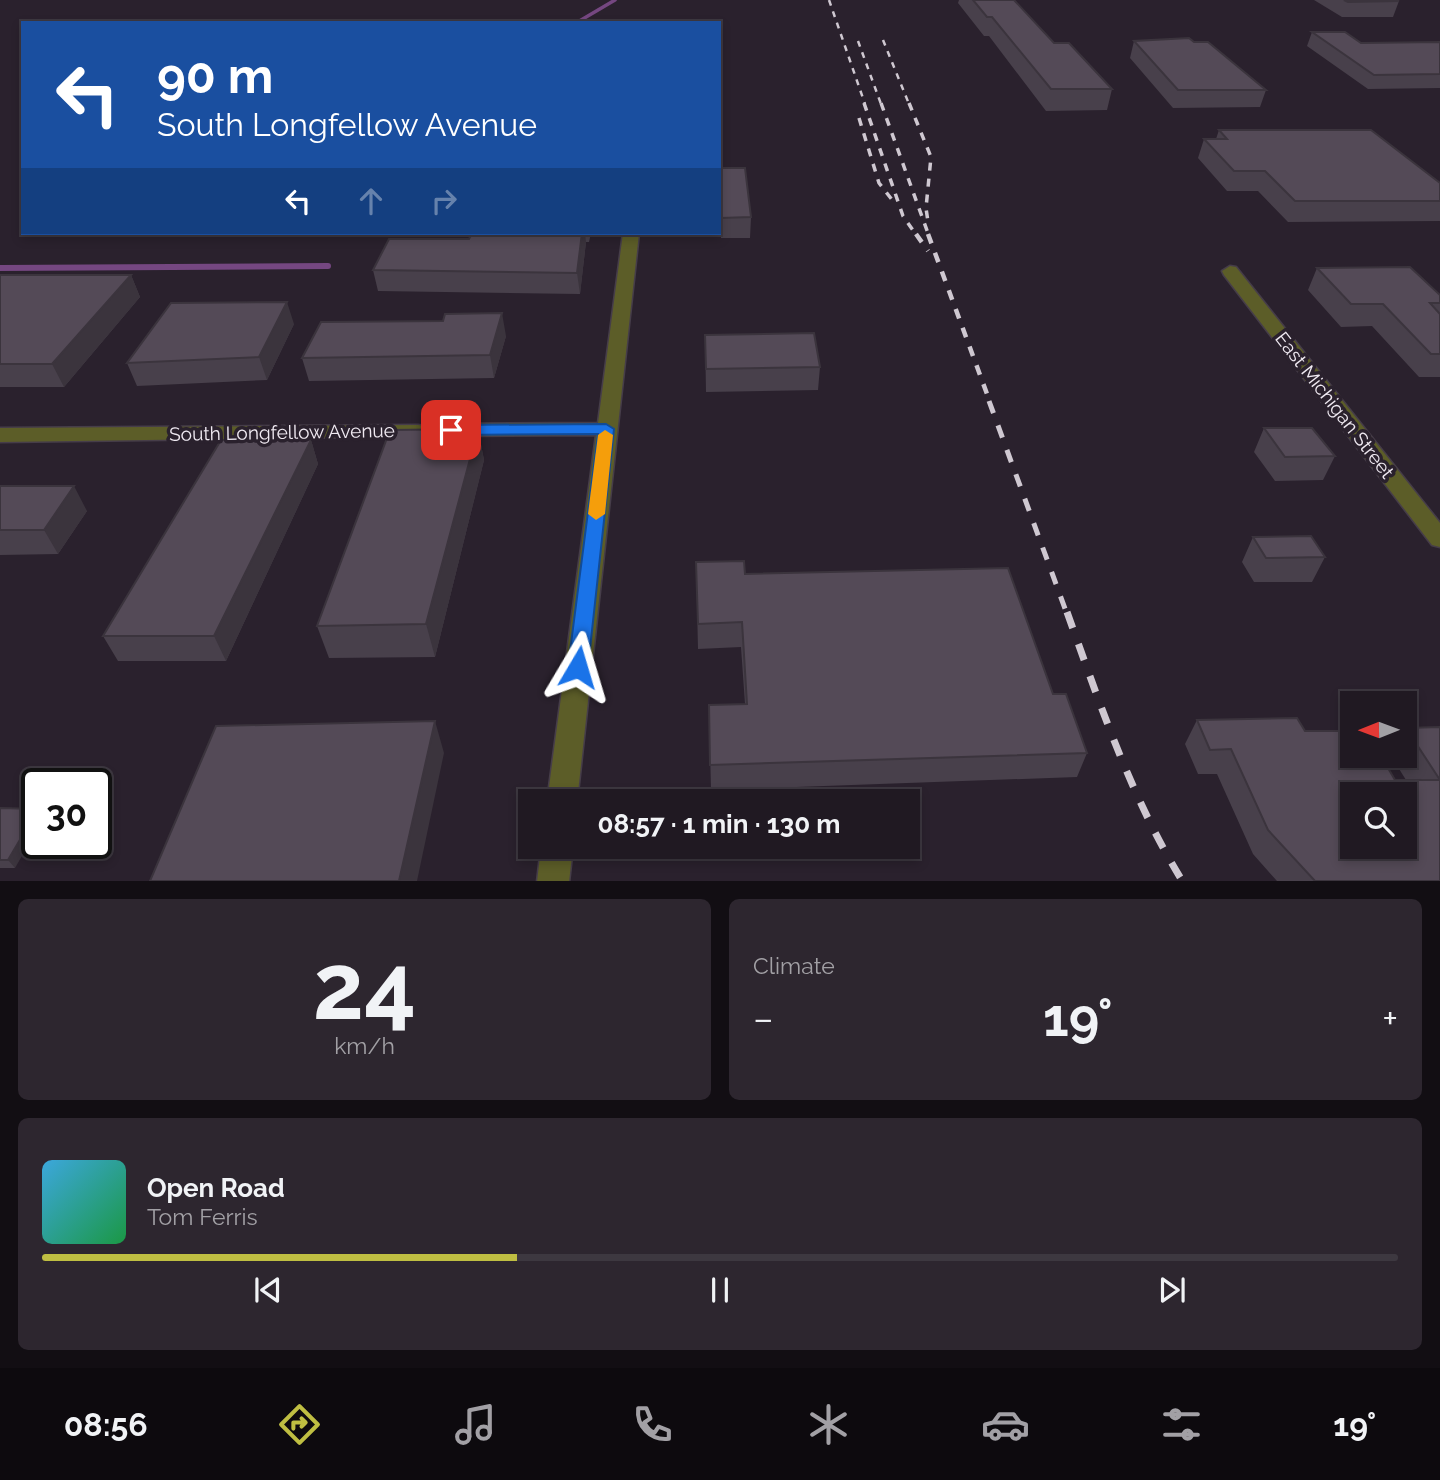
<!DOCTYPE html>
<meta charset="utf-8">
<style>
:root{--surface:#201922;--page:#2d262f;--text:#f1f3f6;--muted:#a2a0a5;--line:#3d3840;--accent:#bfbe42}
body{margin:0;font-family:Raleway,sans-serif;background:var(--page);color:var(--text);height:100vh;display:flex;flex-direction:column;font-size:26px;white-space:nowrap}
*{box-sizing:border-box;margin:0}
p{font-size:23px;color:var(--muted)}
.icon{flex:none;width:38px;height:38px;fill:none;stroke:currentColor;stroke-width:2;stroke-linecap:round;stroke-linejoin:round}
.map{position:relative;height:881px;overflow:hidden}
.side{display:flex;flex-direction:column;gap:18px;padding:18px;background:#120e13;flex:1}
.side>*{flex:none}
.hud{position:absolute;left:21px;top:21px;width:700px;height:214px;border-radius:0px;box-shadow:0 4px 10px #0003,0 0 0 2px var(--line);background:#1a4fa0;color:#fff;overflow:hidden}
.needle{width:46px;rotate:269deg}
.buttons{position:absolute;left:1340px;top:691px;display:grid;gap:14px}
.buttons a{display:grid;place-items:center;width:77px;height:77px;border-radius:0px;background:var(--surface);box-shadow:0 4px 10px #0003,0 0 0 2px var(--line);font-size:35px}
.speed{position:absolute;left:21px;top:768px;display:flex;gap:14px;font-size:35px;font-weight:700;text-align:center}
.speed>*{display:grid;place-content:center;width:91px;height:91px;border-radius:50%;background:var(--surface);box-shadow:0 4px 10px #0003,0 0 0 2px var(--line);line-height:1}
.speed .limit{border:4px solid #111;border-radius:10px;background:#fff;color:#111}
.pin{position:absolute;display:grid;place-items:center;width:60px;height:60px;color:#fff;margin:-30px;border-radius:14px;box-shadow:0 4px 10px #0006}
.me{position:absolute;width:77px;margin:-38px;rotate:7deg;stroke-linejoin:round;filter:drop-shadow(0 0 5px #0008)}
.turn{display:flex;align-items:center;gap:24px;height:147px;padding:0 21px;font-size:32px}
.turn .icon{width:91px;height:91px;stroke-width:2.5}
.turn b{display:block;font-size:49px;line-height:60px}
.lanes{display:flex;align-items:center;height:66px;padding:0 21px;background:#0003;justify-content:center;gap:35px;direction:ltr}
.lanes .off{opacity:.35}
.big{font-size:52px;font-weight:700;line-height:1.1}
.side .widget{flex:1;display:flex;flex-direction:column;justify-content:center;gap:10px;min-width:0;padding:0 24px;border-radius:10px;background:var(--page)}
.side .dial{align-items:center;gap:0}
.dial b{font-size:91px;line-height:1}
.song{display:flex;align-items:center;gap:21px}
.cover{width:84px;height:84px;border-radius:10px;background:linear-gradient(135deg,hsl(200 70% 55%),hsl(140 70% 35%))}
.played{height:7px;border-radius:4px;background:linear-gradient(90deg,var(--accent) 35%,var(--line) 35%)}
.keys{display:flex;justify-content:space-around;direction:ltr}
.heat{display:flex;justify-content:space-between;align-items:center;font-size:38px;direction:ltr}
.side .tiles{flex:1;display:grid;gap:18px;grid-template-columns:1fr 1fr}
.widget:last-child{grid-column:span 2}
.trip{position:absolute;left:518px;top:789px;width:402px;height:70px;border-radius:0px;background:var(--surface);box-shadow:0 4px 10px #0003,0 0 0 2px var(--line);font-weight:700;line-height:70px;text-align:center}
.dock{display:flex;height:112px;justify-content:space-around;align-items:center;background:#0d0a0e;color:var(--muted)}
.dock .icon{width:49px;height:49px}
.dock .current{color:var(--accent)}
.dock b{font-size:32px;color:var(--text)}
.map>svg:first-child{display:block}
</style>
<div class="map">
<svg width="1440" height="882" viewBox="0 0 1440 882">
<rect width="100%" height="100%" fill="#2a212d"/>
<g fill="none" stroke-linecap="round" stroke-linejoin="round">
<path stroke="#754781" stroke-width="3.5" d="M576,23L615,0"/>
<path stroke="#754781" stroke-width="6" d="M0,268L328,266"/>
<g stroke="#463d49" stroke-width="3">
<path id="street" d="M623,233H639L577,802H547L596,435L450,436L443,435L440,430L443,425L450,424L598,423Z
M1230,266L1236,267L1440,523V547L1432,545L1224,275L1222,271Z
M418,425L425,426L428,431L425,436L0,442V428Z
M541,847H573L569,882H537Z"/>
</g>
<use href="#street" fill="#5c5d28" fill-rule="evenodd"/>
<path stroke="#cfc8d1" stroke-width="2.5" stroke-dasharray="6 6" stroke-linecap="butt" d="M829,0L865,104
M883,40L909,104
M858,41L881,104"/>
<path stroke="#cfc8d1" stroke-width="3.5" stroke-dasharray="8 8" stroke-linecap="butt" d="M864,103L903,216L917,236
M881,103L929,236
M909,103L931,157L926,208L928,222
M859,118L879,183L893,201"/>
<path stroke="#cfc8d1" stroke-width="4.5" stroke-dasharray="10 10" stroke-linecap="butt" d="M916,234L928,251
M928,234L990,402"/>
<path stroke="#cfc8d1" stroke-width="5" stroke-dasharray="13 13" stroke-linecap="butt" d="M989,401L1067,614"/>
<path stroke="#cfc8d1" stroke-width="7" stroke-dasharray="17 17" stroke-linecap="butt" d="M1067,612C1100,704 1131,798 1183,882"/>
</g>
<path fill="#48404b" d="M959,0H1014L1054,43L1112,89L1107,110L1046,111L989,36H984L958,3Z
M1314,0H1397L1399,1L1393,17H1342Z
M1312,32L1361,43L1440,42V88L1368,89L1307,46Z
M1134,41L1194,42L1266,90L1260,107L1173,108L1130,58Z
M1219,130L1440,183V221L1288,222L1258,191H1227L1198,158L1204,139H1216Z
M719,134L721,168L751,217L750,238H721V234L714,233H719Z
M472,233H591L589,242H586L580,294L378,291L373,270L469,239Z
M1317,268L1440,295V377H1419L1372,326L1341,327L1308,290Z
M0,275H131L140,297L64,387H0Z
M294,324L267,380L137,386L127,363Z
M705,335L820,367L818,390L706,392Z
M506,336L494,378L309,381L302,358Z
M1264,428L1335,456L1323,480L1275,481L1254,452Z
M478,429L484,460L435,657L329,658L317,626Z
M311,440L318,464L226,661H118L103,636Z
M0,486L87,511L58,554L0,555Z
M1253,537L1325,557L1312,582H1254L1242,562Z
M696,562L745,574L1053,694L1087,753L1077,777L711,790L709,705L745,704L741,647L698,649Z
M1197,720L1305,731L1395,780H1406L1391,756H1405V730L1406,728L1440,727V881H1277L1253,854L1217,774H1198L1185,744Z
M0,808L15,868H0Z"/>
<path fill="#3b343d" d="M582,233H585L586,242L580,294L577,273Z
M131,275L140,297L64,387L52,364Z
M287,302L294,324L267,380L259,357Z
M502,313L506,336L494,378L490,355Z
M478,429L484,460L435,657L426,624Z
M311,440L318,464L226,661L214,636Z
M74,486L87,511L58,554L44,530Z
M435,721L444,753L417,881H399Z
M37,811V830L15,868L8,860Z"/>
<path fill="#544a57" stroke="#3b343d" stroke-width="2" fill-rule="evenodd" d="M973,0H1014L1054,43H1069L1112,89H1051L992,17H987Z
M1344,0H1397L1399,1L1348,2Z
M1312,32H1345L1361,43L1440,42V74L1374,75Z
M1189,38L1194,42H1208L1266,90H1178L1134,41Z
M1219,130H1371L1440,183V201H1295L1265,171H1234L1204,139H1227Z
M719,134H720L721,160H719Z
M719,168H745L751,217L721,218V214L719,213Z
M472,233H582L577,273L373,270L389,239H469Z
M1410,267L1440,295V303H1430L1440,314V354H1431L1383,304H1351L1317,268Z
M0,275H131L52,364H0Z
M287,302L259,357L127,363L171,303Z
M502,313L490,355L302,358L321,322L443,321L445,314Z
M814,333L820,367L706,369L705,335Z
M1264,428H1312L1335,456L1285,457Z
M478,429L426,624L317,626L390,430Z
M221,440H311L214,636H103Z
M0,486H74L44,530H0Z
M1311,536L1325,557L1266,558L1253,537Z
M744,561L745,574L1008,568L1053,694H1066L1087,753L710,765L709,705L747,704L742,622L698,624L696,562Z
M1297,718L1305,731H1353V756H1381L1395,780H1440L1406,728L1440,727V881H1315L1268,830L1231,749L1210,750L1197,720ZM1353,794H1405V847H1353Z
M435,721L399,881H150L216,726Z
M0,808L37,809V811L8,860H0Z"/>
<path fill="#1a73e8" stroke="#114b97" stroke-width="2" d="M606,424L614,429L588,667L585,673L578,676L571,673L568,667L598,434L451,435L443,430L451,425Z"/>
<path fill="#f59e0b" d="M605,430L613,435L605,514L596,520L588,514L598,435Z"/>
<g text-anchor="middle" dominant-baseline="central" stroke-width="7" stroke-linejoin="round" paint-order="stroke">
<g font-size="19" fill="#f0eaf2" stroke="#2a212d">
<text transform="translate(1335 405) rotate(52)">East Michigan Street</text>
<text transform="translate(282 432) rotate(-1)">South Longfellow Avenue</text>
</g>
</g>
</svg>
<div class="buttons">
<a><svg class="needle" viewBox="-14 -14 28 28"><path d="M0-13l5 13h-10z" fill="#e53935"/><path d="M0 13l5-13h-10z" fill="#a2a0a5"/></svg></a>
<a><svg class="icon" aria-label="search" viewBox="0 0 24 24"><circle cx="10" cy="10" r="6"/><path d="M15 15l6 6"/></svg></a>
</div>
<div class="speed"><div class="limit">30</div></div>
<div class="pin" style="left:451px;top:430px;background:#d93025"><svg class="icon" aria-label="arrive" viewBox="0 0 24 24"><path d="M6 21V4h12l-3 4 3 4H6"/></svg></div>
<svg class="me" style="left:578px;top:667px" viewBox="-20 -20 40 40"><path d="M0-17L14 15 0 8-14 15z" fill="#1a73e8" stroke="#fff" stroke-width="4"/></svg>
<div class="trip">08:57 · 1 min · 130 m</div>
<div class="hud">
<div class="turn"><svg class="icon" aria-label="left" viewBox="0 0 24 24"><path d="M17 20v-9H6M10 6l-5 5 5 5"/></svg><div><b>90 m</b>South Longfellow Avenue</div></div>
<div class="lanes"><svg class="icon" aria-label="left" viewBox="0 0 24 24"><path d="M17 20v-9H6M10 6l-5 5 5 5"/></svg><svg class="icon off" aria-label="ahead" viewBox="0 0 24 24"><path d="M12 20V5M6 11l6-6 6 6"/></svg><svg class="icon off" aria-label="right" viewBox="0 0 24 24"><path d="M7 20v-9h11M14 6l5 5-5 5"/></svg></div>
</div>
</div>
<section class="side">
<div class="tiles">
<div class="widget dial"><b>24</b><p>km/h</p></div>
<div class="widget"><p>Climate</p>
<div class="heat"><a>−</a><b class="big">19°</b><a>+</a></div>
</div>
<div class="widget">
<div class="song"><i class="cover"></i><div><b>Open Road</b><p>Tom Ferris</p></div></div>
<div class="played"></div>
<div class="keys"><svg class="icon" aria-label="previous" viewBox="0 0 24 24"><path d="M18 5L8 12l10 7zM5 5v14"/></svg><svg class="icon" aria-label="pause" viewBox="0 0 24 24"><path d="M8 5v14M16 5v14"/></svg><svg class="icon" aria-label="next" viewBox="0 0 24 24"><path d="M6 5l10 7-10 7zM19 5v14"/></svg></div>
</div>
</div>
</section>
<nav class="dock">
<b>08:56</b>
<svg class="icon current" aria-label="directions" viewBox="0 0 24 24"><path d="M12 3l9 9-9 9-9-9zM9 14v-3h6M13 9l2 2-2 2"/></svg>
<svg class="icon" aria-label="music" viewBox="0 0 24 24"><path d="M9 18V5l10-2v13"/><circle cx="6" cy="18" r="3"/><circle cx="16" cy="16" r="3"/></svg>
<svg class="icon" aria-label="phone" viewBox="0 0 24 24"><path d="M5 4h4l2 5-3 2q2 4 5 5l2-3 5 2v4C11 20 4 13 5 4z"/></svg>
<svg class="icon" aria-label="climate" viewBox="0 0 24 24"><path d="M12 3v18M4 7l16 10M4 17L20 7"/></svg>
<svg class="icon" aria-label="car" viewBox="0 0 24 24"><path d="M5 17H2v-5l4-1 3-4h7l3 4 3 1v5h-3M9 17h6M6 11h13"/><circle cx="7" cy="17" r="2"/><circle cx="17" cy="17" r="2"/></svg>
<svg class="icon" aria-label="filters" viewBox="0 0 24 24"><path d="M4 7h16M4 17h16"/><circle cx="9" cy="7" r="2"/><circle cx="15" cy="17" r="2"/></svg>
<b>19°</b>
</nav>
